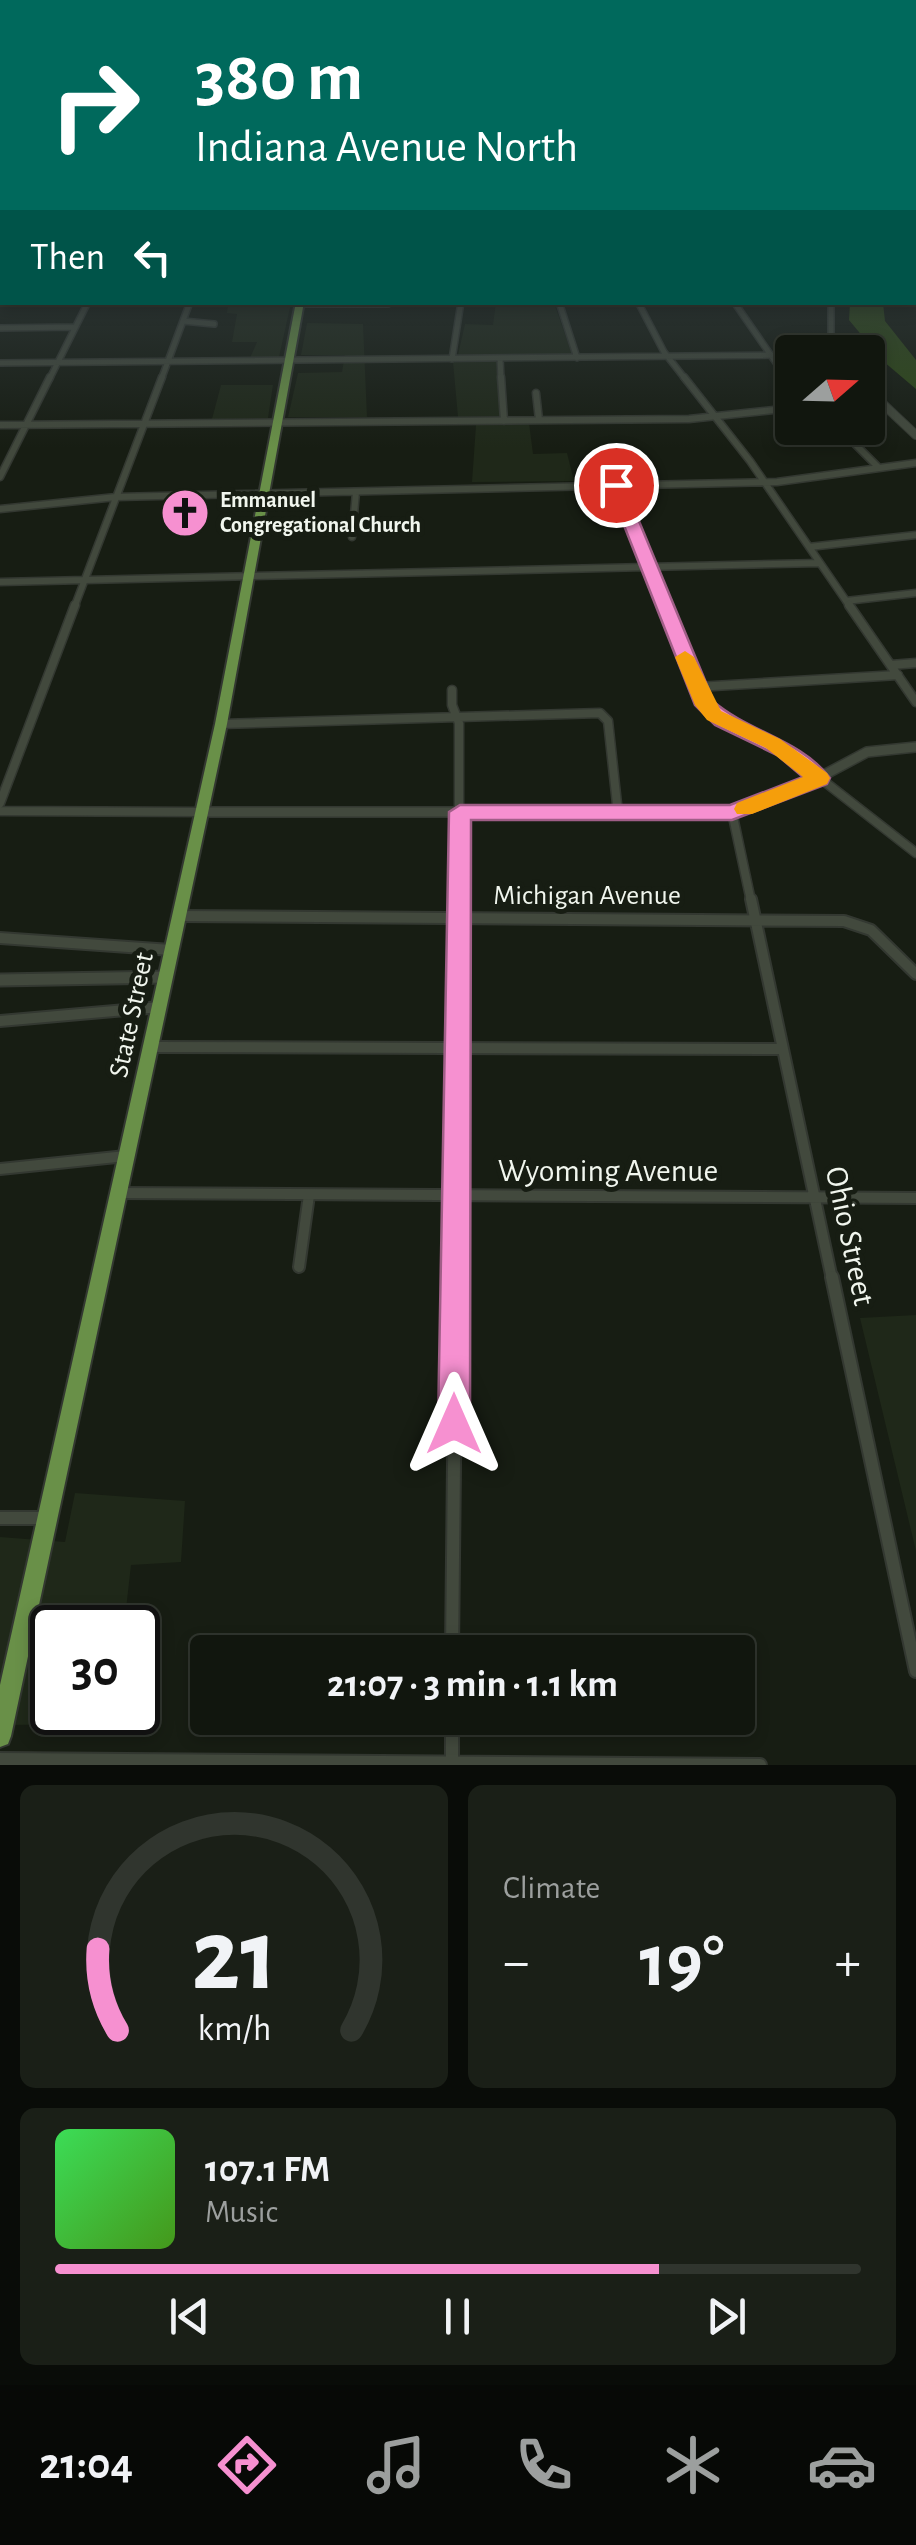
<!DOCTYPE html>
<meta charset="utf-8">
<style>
:root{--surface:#11160e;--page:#1a1f17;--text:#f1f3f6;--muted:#9c9f9e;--line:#30352e;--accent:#f690d0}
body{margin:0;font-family:"Alegreya Sans",sans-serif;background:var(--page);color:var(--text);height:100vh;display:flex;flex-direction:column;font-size:38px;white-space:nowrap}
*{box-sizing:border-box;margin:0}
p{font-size:32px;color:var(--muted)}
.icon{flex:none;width:55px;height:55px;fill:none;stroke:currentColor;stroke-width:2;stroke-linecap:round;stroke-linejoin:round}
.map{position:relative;height:1765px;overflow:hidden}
.details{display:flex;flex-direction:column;gap:20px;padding:20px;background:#090c08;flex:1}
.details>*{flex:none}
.top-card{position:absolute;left:0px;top:0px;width:918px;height:305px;box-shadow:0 5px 15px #0003,0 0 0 2px var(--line);background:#00695c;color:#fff;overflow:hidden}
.needle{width:65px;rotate:70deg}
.controls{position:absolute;left:775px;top:335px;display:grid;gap:20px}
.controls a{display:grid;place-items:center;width:110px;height:110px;border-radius:10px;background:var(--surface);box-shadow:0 5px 15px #0003,0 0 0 2px var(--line);font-size:50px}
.speed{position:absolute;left:30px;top:1605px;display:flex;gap:20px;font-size:50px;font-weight:700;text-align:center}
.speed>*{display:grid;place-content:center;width:130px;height:130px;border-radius:50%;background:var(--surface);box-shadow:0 5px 15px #0003,0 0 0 2px var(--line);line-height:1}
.speed .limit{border:5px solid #111;border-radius:15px;background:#fff;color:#111}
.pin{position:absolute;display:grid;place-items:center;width:85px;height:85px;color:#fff;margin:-42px;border:5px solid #fff;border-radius:50%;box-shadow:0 2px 10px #0007}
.me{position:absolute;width:110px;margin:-55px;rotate:0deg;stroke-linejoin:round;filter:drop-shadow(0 0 8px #0008)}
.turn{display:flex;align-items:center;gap:35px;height:210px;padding:0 30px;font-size:45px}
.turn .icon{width:130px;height:130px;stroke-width:2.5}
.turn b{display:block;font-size:70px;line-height:85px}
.then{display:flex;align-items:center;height:95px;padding:0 30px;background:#0003;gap:20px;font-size:38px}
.big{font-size:75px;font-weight:700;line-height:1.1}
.details .tile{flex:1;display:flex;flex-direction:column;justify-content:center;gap:15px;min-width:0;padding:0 35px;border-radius:15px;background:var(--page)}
.details .dial{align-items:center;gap:0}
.dial svg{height:260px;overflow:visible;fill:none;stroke:var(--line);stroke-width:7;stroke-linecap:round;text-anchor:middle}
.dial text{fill:var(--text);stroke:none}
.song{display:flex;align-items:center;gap:30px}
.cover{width:120px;height:120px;border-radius:15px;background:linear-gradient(135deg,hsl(130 70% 55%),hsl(100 70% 35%))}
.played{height:10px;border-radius:5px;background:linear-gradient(90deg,var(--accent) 75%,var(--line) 75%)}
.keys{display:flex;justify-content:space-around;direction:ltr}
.heat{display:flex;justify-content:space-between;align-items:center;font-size:55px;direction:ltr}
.details .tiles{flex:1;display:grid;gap:20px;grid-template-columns:1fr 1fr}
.tile:last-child{grid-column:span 2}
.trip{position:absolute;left:190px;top:1635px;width:565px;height:100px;border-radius:10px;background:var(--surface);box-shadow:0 5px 15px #0003,0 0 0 2px var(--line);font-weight:700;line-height:100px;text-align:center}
.tabs{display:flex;height:160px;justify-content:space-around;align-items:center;background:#070906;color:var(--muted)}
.tabs .icon{width:70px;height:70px}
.tabs .current{color:var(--accent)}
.tabs b{font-size:45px;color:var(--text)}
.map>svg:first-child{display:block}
</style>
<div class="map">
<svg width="916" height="1765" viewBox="0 0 916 1765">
<rect width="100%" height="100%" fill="#171d13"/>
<path fill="#1f2819" d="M496,302L554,303L572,354L458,355L465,324L493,325Z
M291,303L279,357L250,358L257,342H232L237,314L227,313L228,305L199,304Z
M307,323L363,324L367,417H288L298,373L342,372L345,355H301Z
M496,361L501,416L458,417L453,362Z
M221,385H273L268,418L212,419Z
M529,423L533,454L567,453L574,481L472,482L476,425Z
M916,1315V1551L860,1318Z
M75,1493L185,1501L181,1562L131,1565L124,1627L52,1628V1712L116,1713L115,1724L0,1725V1537L65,1542Z"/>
<path fill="#2f4918" d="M850,303H883L885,321L916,360V389L883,361L849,320Z"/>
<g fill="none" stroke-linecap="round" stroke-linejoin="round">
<g stroke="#333831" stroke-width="8">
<path id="minor-far4" d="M559,302L577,358
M638,302L664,352L686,380
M734,302L788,380
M300,304H388
M183,321L214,324
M0,328L75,327
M500,358L501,380
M452,359L461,302
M0,363L792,355
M49,380L88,302
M161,380L190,302"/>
</g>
<g stroke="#333831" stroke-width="9">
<path id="minor-far3" d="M501,377L504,421
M684,377L750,461L851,608
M786,377L792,386
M536,393L539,420
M0,425L689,419L792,408
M839,428L879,468
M0,477L50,377
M616,485L666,608
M0,509L116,497L777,482L916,463
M352,537L356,492
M809,547L916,535
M0,582L820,563
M846,601L916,593
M74,608L162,377"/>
</g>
<g stroke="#333831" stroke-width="11">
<path id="minor-far2" d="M665,605L705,705L722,721L784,750L916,853
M849,605L916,702
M891,665L916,663
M697,687L898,675
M452,690V705L459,723V901
M221,724L600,713L608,721L618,813
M0,803L75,605
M0,811L202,812
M732,812L751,901"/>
</g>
<g stroke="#333831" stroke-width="14">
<path id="minor-far1" d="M751,899L832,1279
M179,916L844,921L871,930L916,974
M0,938L171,950
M0,1021L160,1007
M153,1047L783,1049
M0,1169L126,1156
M119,1193L916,1198
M299,1267L309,1195
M456,1279L459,899"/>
</g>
<g stroke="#333831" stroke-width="16">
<path id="minor" d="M832,1277L916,1671
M0,1518H47
M452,1652L456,1277
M452,1718V1762
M0,1759L760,1765"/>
</g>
<g stroke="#333831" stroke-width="8">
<path id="tertiary-far3" d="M831,302V352"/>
</g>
<g stroke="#333831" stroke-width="10">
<path id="tertiary-far2" d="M868,390L916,435"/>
</g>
<g stroke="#333831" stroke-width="12">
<path id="tertiary-far1" d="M202,812H732L794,791L867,752L916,747"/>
</g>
<g stroke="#333831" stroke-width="15">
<path id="tertiary" d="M0,980L166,977"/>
</g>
<g stroke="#333831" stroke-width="4">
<path id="trunk" d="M296,302H304L227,724L11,1736L8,1744L0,1747V1685L215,724Z"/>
</g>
<use href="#minor-far4" stroke="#42493d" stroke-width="5"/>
<use href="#minor-far3" stroke="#42493d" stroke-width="6"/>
<use href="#minor-far2" stroke="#42493d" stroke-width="8"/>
<use href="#minor-far1" stroke="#42493d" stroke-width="10"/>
<use href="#minor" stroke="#42493d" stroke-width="12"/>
<use href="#tertiary-far3" stroke="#42493d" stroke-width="5"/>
<use href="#tertiary-far2" stroke="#42493d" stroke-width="8"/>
<use href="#tertiary-far1" stroke="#42493d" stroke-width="9"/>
<use href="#tertiary" stroke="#42493d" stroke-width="11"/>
<use href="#trunk" fill="#699048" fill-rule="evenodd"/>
</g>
<linearGradient id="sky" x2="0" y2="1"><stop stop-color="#0d100a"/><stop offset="0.45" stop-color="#364044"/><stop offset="1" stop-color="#364044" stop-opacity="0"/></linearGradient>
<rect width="916" height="448" fill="url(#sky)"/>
<path fill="#f690d0" stroke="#a05e87" stroke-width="2.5" d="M616,480L624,485L714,702C749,732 801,740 830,778L827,784L732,820H471L470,1424L466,1435L454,1440L443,1435L438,1424L449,812L460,805H730L803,777L777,755L715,725L695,705L608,485Z"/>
<path fill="#f59e0b" d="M685,651L694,657L721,711L780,739L827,773L830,778L827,784L752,814H737L734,809L737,803L803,777L766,748L707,720L695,705L675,657Z"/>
<defs>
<g id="church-disc" transform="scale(2.5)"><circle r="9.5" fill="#f690d0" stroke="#171d13"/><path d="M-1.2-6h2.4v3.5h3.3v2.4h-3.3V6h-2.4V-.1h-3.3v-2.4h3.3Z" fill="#111"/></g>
</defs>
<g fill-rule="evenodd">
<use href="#church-disc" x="185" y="513"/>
</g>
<g text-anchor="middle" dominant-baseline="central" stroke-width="10" stroke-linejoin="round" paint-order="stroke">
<g font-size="22" font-weight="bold" fill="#f1f6ee" stroke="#171d13" text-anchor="start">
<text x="220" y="500">Emmanuel<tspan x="220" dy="25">Congregational Church</tspan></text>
</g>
<g font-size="28" fill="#f1f6ee" stroke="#171d13">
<text x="587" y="896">Michigan Avenue</text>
<text transform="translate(132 1015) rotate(-78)">State Street</text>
</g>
<g font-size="32" fill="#f1f6ee" stroke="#171d13">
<text x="608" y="1171">Wyoming Avenue</text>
<text transform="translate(850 1236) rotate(78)">Ohio Street</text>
</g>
</g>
</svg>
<div class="controls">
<a><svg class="needle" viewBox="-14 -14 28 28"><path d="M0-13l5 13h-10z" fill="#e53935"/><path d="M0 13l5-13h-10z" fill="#9c9f9e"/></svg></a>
</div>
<div class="speed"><div class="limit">30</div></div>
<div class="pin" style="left:616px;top:485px;background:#d93025"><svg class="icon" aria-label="arrive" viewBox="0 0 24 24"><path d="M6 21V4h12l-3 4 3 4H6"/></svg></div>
<svg class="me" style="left:454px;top:1424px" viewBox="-20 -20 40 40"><path d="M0-17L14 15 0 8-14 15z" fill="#f690d0" stroke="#fff" stroke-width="4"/></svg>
<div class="trip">21:07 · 3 min · 1.1 km</div>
<div class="top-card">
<div class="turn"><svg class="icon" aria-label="right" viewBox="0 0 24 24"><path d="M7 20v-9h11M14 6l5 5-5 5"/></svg><div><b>380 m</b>Indiana Avenue North</div></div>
<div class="then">Then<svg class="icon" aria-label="left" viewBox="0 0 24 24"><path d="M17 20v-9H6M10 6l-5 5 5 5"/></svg></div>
</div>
</div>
<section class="details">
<div class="tiles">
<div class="tile dial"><svg viewBox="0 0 100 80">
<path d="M14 69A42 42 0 1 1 86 69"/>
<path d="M14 69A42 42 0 0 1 8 44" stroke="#f690d0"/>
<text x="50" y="56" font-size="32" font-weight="700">21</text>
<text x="50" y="72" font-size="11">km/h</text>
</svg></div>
<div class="tile"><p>Climate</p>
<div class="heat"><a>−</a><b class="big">19°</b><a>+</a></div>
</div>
<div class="tile">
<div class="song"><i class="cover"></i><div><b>107.1 FM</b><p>Music</p></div></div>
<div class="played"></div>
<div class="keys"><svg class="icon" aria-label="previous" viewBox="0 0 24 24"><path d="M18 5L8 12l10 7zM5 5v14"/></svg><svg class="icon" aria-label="pause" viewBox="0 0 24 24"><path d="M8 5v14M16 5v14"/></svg><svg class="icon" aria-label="next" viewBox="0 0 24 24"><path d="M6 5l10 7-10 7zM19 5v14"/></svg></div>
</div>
</div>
</section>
<nav class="tabs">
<b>21:04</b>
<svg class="icon current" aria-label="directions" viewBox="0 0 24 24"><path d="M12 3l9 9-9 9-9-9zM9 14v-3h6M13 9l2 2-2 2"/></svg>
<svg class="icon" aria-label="music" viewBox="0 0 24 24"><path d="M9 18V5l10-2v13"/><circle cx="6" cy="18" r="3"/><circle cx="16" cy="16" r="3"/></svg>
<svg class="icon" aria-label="phone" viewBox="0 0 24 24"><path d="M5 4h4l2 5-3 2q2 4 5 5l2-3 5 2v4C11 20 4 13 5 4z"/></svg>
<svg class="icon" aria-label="climate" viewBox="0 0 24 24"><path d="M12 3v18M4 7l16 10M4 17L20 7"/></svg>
<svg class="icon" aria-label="car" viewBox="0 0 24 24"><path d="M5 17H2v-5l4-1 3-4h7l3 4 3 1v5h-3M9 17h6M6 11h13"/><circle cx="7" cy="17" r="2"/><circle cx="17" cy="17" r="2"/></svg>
</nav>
